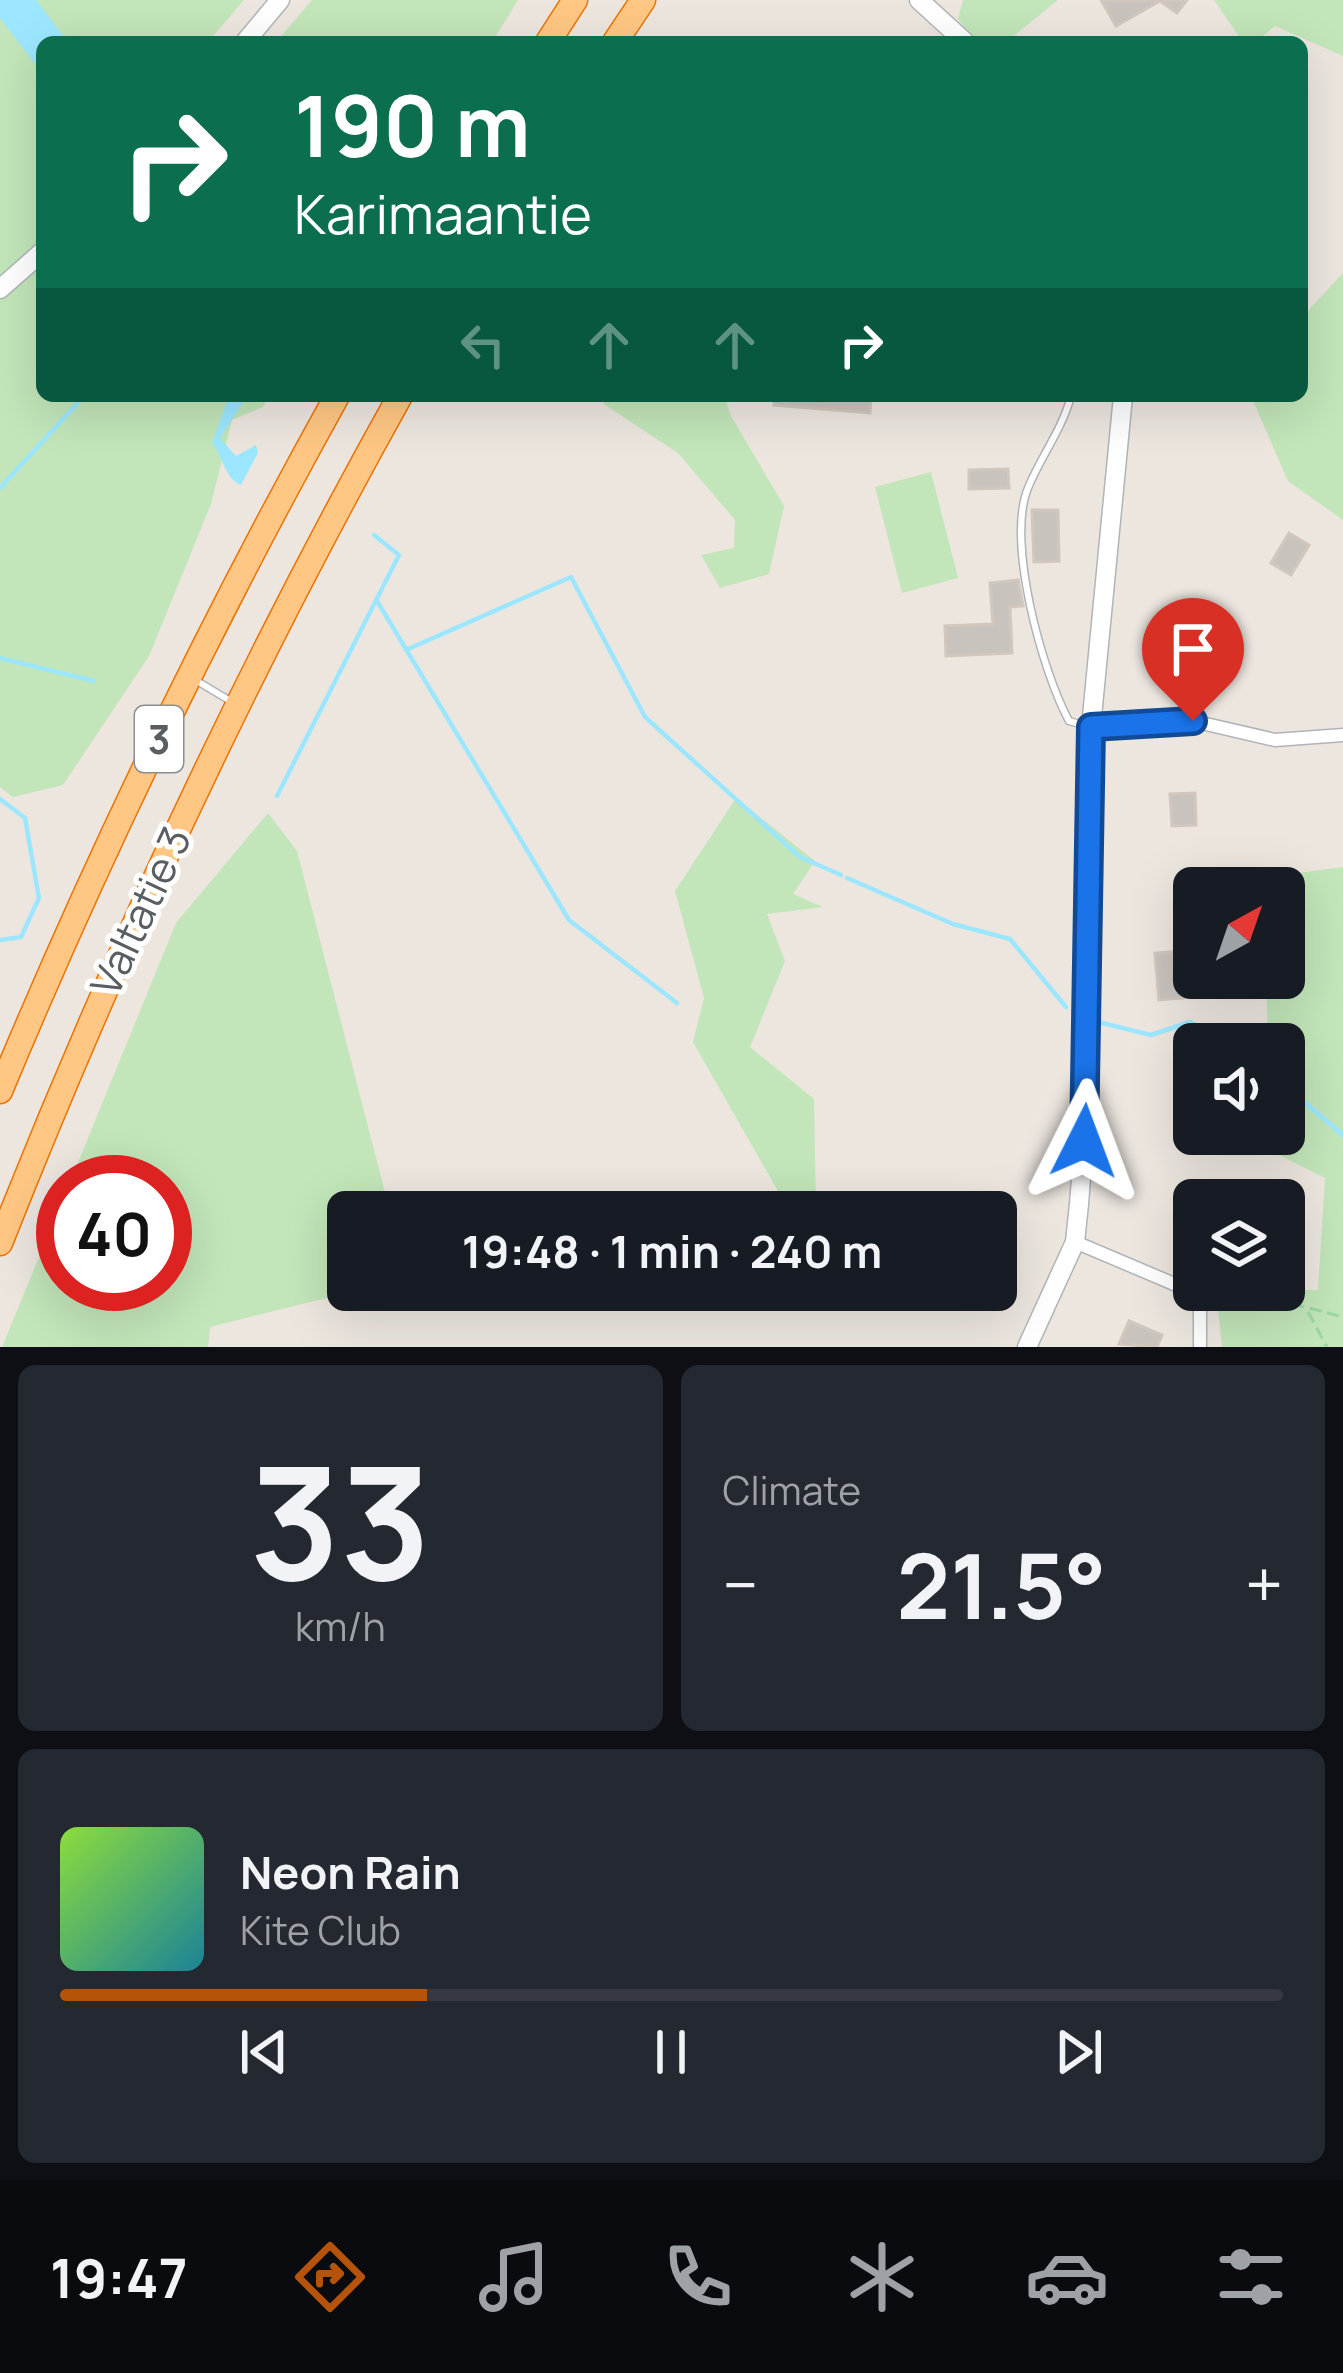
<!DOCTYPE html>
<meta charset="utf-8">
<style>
:root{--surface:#171b24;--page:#242831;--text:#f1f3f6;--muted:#9ea1a6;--line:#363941;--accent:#b45309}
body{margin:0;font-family:Manrope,sans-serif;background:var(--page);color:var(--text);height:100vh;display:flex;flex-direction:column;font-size:45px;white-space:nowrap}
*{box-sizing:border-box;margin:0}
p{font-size:39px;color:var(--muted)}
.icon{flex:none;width:66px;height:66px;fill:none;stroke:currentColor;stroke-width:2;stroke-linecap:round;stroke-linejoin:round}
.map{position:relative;height:1347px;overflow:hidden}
.sheet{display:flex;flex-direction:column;gap:18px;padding:18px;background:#0d0f14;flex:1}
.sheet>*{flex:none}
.top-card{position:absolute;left:36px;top:36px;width:1272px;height:366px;border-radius:18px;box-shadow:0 12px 48px #0002;background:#0b6e4f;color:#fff;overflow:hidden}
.needle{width:78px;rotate:40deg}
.buttons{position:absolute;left:1173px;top:867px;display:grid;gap:24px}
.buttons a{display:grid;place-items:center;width:132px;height:132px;border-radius:18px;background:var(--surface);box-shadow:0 12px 48px #0002;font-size:60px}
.speed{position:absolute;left:36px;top:1155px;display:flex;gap:24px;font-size:60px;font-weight:700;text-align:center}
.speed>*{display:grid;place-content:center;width:156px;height:156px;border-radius:50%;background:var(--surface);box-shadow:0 12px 48px #0002;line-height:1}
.speed .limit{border:18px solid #d22;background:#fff;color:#111}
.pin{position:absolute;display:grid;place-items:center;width:102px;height:102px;color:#fff;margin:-123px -51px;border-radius:50% 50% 50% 0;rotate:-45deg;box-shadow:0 0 12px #0007}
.pin .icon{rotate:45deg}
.me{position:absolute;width:132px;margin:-66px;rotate:3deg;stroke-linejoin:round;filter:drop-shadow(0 0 9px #0008)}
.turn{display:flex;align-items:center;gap:42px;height:252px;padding:0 60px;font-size:54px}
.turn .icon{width:156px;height:156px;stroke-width:2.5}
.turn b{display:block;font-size:84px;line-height:102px}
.lanes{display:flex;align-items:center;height:114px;padding:0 60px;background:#0003;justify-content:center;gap:60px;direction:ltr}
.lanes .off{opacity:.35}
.big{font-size:90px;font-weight:700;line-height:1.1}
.sheet .widget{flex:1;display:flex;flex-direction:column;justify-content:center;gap:18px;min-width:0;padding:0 42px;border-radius:18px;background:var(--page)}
.sheet .dial{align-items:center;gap:0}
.dial b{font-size:156px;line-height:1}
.song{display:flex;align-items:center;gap:36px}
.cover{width:144px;height:144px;border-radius:18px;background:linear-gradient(135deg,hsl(90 70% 55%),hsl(190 70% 35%))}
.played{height:12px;border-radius:6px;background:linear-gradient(90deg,var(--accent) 30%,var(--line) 30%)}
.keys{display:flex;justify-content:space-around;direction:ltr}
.heat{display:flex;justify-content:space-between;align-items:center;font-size:66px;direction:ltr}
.sheet .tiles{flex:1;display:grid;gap:18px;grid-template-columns:1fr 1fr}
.widget:last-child{grid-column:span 2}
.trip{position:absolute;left:327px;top:1191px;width:690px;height:120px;border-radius:18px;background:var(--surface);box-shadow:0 12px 48px #0002;font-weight:700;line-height:120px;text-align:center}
.menu{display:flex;height:192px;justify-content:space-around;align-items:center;background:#090b0e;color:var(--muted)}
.menu .icon{width:84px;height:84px}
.menu .selected{color:var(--accent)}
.menu b{font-size:54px;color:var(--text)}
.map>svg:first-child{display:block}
</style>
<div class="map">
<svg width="1343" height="1347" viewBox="0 0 1343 1347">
<rect width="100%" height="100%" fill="#ece6df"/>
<path fill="#c2e5b9" d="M0,0H244L208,42H42V396H268L263,407L232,420L211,504L149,656L63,785L13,797L0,787Z
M312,0H518L492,42H276Z
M963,0H1058L1006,42H977L958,19Z
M1214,0H1343V56L1275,26L1256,42H1243Z
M1343,273V520L1288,481L1251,396H1302V317Z
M601,396H724L731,416L784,506L769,574L720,588L701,555L734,548L735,520L678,453L605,405Z
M931,472L958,578L902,593L875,487Z
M736,798L815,861L793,894L823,907L767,914L785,961L750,1047L814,1099L816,1212H790L693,1042L704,998L675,891Z
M268,813L297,851L390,1212H348V1290H359L210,1327L208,1347H2L63,1199V1284H165V1182H70L176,923Z
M1343,867V1347H1222L1216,1290H1318L1325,1178L1271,1151V1134H1284V1044H1268L1266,978H1284V888H1263V878Z"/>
<path fill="#9ce7ff" d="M0,0H36L68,42H42V73L0,18Z
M229,396H247L220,438L236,456L256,445L258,453L241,485C225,479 223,457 212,443Z"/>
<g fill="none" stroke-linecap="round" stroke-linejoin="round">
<path stroke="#9ce7ff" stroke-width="4.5" d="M0,488L84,396
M377,601L569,920L677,1003
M406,650L571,577L645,717L800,857L841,875
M0,658L94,681
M277,796L399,555L374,535
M0,799L25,818L39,898L21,937L0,940
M847,878L953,924L1010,939L1066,1007
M1094,1021L1151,1035L1190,1022L1228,1044
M1284,1085L1343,1135"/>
</g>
<path fill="#c9c3be" stroke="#d1c7bd" stroke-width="3" d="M1101,0H1187L1177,13L1160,1L1116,26Z
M774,396H871L870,413L774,405Z
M1008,469L1009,488L969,489V470Z
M1032,510H1058L1059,561L1034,562Z
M1289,533L1309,545L1291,575L1271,563Z
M1018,580L1023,606L1010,607L1012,653L946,656L945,626L993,624L990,583Z
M1200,620L1223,626L1211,668L1188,662Z
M1195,793L1196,825L1172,826L1170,794Z
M1180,951L1182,975L1194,974V988H1183L1184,998L1159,1000L1155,953Z
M1129,1321L1162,1335L1157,1347L1119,1344Z"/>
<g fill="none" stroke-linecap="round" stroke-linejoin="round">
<g stroke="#b0b4b8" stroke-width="9">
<path id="lane" d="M1071,396C1062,430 1041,456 1028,488C1006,541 1042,671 1069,721L1087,726
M197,681L232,702"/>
</g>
<g stroke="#b0b4b8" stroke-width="15">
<path id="street" d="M1091,727L1193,721L1275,740L1343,735
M1075,1242L1193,1292L1200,1307V1347"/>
</g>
<g stroke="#afb5b8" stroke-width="21">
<path id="secondary" d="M919,0L965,42
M245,42L280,0
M0,289L42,252
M1027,1347L1075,1242L1079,1204L1087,1103L1091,727L1123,396"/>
</g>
<g stroke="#eb7300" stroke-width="27">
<path id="highway" d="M548,42L575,0
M615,42L643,0
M0,1091C99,853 212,621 337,396
M0,1243C115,952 247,670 400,396"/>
</g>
<path stroke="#9cd7a0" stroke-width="3" stroke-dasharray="12 6" stroke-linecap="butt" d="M1240,1290L1343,1317
M1308,1312L1327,1347"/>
<use href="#lane" stroke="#fff" stroke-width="6"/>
<use href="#street" stroke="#fff" stroke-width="12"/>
<use href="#secondary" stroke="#fff" stroke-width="18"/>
<use href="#highway" stroke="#ffc783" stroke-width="24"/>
</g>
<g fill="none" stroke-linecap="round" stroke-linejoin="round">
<g stroke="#114b97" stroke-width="30">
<path id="route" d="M1084,1141L1091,727L1193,721"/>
</g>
<use href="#route" stroke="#1a73e8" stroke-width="21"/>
</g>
<g text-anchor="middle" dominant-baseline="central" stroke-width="10" stroke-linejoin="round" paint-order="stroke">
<rect fill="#fff" stroke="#8a8e90" stroke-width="3" x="135" y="706" width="48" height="66" rx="9"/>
<g font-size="39" font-weight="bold" fill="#585e61">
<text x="159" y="739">3</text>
</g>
<g font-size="42" fill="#585e61" stroke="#fff">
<text transform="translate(140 911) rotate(-65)">Valtatie 3</text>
</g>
</g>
</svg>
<div class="buttons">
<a><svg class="needle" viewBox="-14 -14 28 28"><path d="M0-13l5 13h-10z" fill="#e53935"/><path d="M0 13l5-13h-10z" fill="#9ea1a6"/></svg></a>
<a><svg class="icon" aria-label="sound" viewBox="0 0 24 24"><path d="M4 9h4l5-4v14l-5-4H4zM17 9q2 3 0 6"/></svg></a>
<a><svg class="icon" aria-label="layers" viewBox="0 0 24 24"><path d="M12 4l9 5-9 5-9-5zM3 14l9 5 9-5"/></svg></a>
</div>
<div class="speed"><div class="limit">40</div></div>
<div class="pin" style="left:1193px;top:721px;background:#d93025"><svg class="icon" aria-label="arrive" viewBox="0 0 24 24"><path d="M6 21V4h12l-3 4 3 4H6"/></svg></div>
<svg class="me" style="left:1084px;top:1141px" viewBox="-20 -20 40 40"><path d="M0-17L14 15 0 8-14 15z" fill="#1a73e8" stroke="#fff" stroke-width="4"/></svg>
<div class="trip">19:48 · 1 min · 240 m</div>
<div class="top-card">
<div class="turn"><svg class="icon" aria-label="right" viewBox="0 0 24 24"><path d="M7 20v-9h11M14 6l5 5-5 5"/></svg><div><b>190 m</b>Karimaantie</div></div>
<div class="lanes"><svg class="icon off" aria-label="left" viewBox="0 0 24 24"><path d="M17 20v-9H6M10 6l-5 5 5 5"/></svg><svg class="icon off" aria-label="ahead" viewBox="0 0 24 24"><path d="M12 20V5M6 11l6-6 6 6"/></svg><svg class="icon off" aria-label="ahead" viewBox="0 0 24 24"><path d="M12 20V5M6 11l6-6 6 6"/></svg><svg class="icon" aria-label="right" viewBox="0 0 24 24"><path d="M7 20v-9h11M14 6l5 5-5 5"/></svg></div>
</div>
</div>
<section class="sheet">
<div class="tiles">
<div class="widget dial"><b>33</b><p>km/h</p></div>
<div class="widget"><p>Climate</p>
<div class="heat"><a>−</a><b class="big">21.5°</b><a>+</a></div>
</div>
<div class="widget">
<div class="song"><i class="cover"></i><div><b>Neon Rain</b><p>Kite Club</p></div></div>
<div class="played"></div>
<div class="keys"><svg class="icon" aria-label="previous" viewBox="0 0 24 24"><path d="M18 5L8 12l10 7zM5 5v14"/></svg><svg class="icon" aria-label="pause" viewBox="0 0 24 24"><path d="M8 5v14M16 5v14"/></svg><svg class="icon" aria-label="next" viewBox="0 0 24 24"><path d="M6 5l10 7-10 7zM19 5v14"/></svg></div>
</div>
</div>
</section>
<nav class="menu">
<b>19:47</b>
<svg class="icon selected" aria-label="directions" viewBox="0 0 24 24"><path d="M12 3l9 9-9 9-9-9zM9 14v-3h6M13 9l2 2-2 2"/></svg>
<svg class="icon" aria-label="music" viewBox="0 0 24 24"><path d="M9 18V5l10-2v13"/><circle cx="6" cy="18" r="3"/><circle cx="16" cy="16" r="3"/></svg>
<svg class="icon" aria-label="phone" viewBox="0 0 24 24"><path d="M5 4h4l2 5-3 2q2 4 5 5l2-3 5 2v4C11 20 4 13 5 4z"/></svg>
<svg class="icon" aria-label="climate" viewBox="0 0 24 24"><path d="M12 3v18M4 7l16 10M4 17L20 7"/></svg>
<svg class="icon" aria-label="car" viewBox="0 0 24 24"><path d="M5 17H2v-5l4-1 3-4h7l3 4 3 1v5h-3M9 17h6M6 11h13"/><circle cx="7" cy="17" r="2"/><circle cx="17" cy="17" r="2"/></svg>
<svg class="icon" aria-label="filters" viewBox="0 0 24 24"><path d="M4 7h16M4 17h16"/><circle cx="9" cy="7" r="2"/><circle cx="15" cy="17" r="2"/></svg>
</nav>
